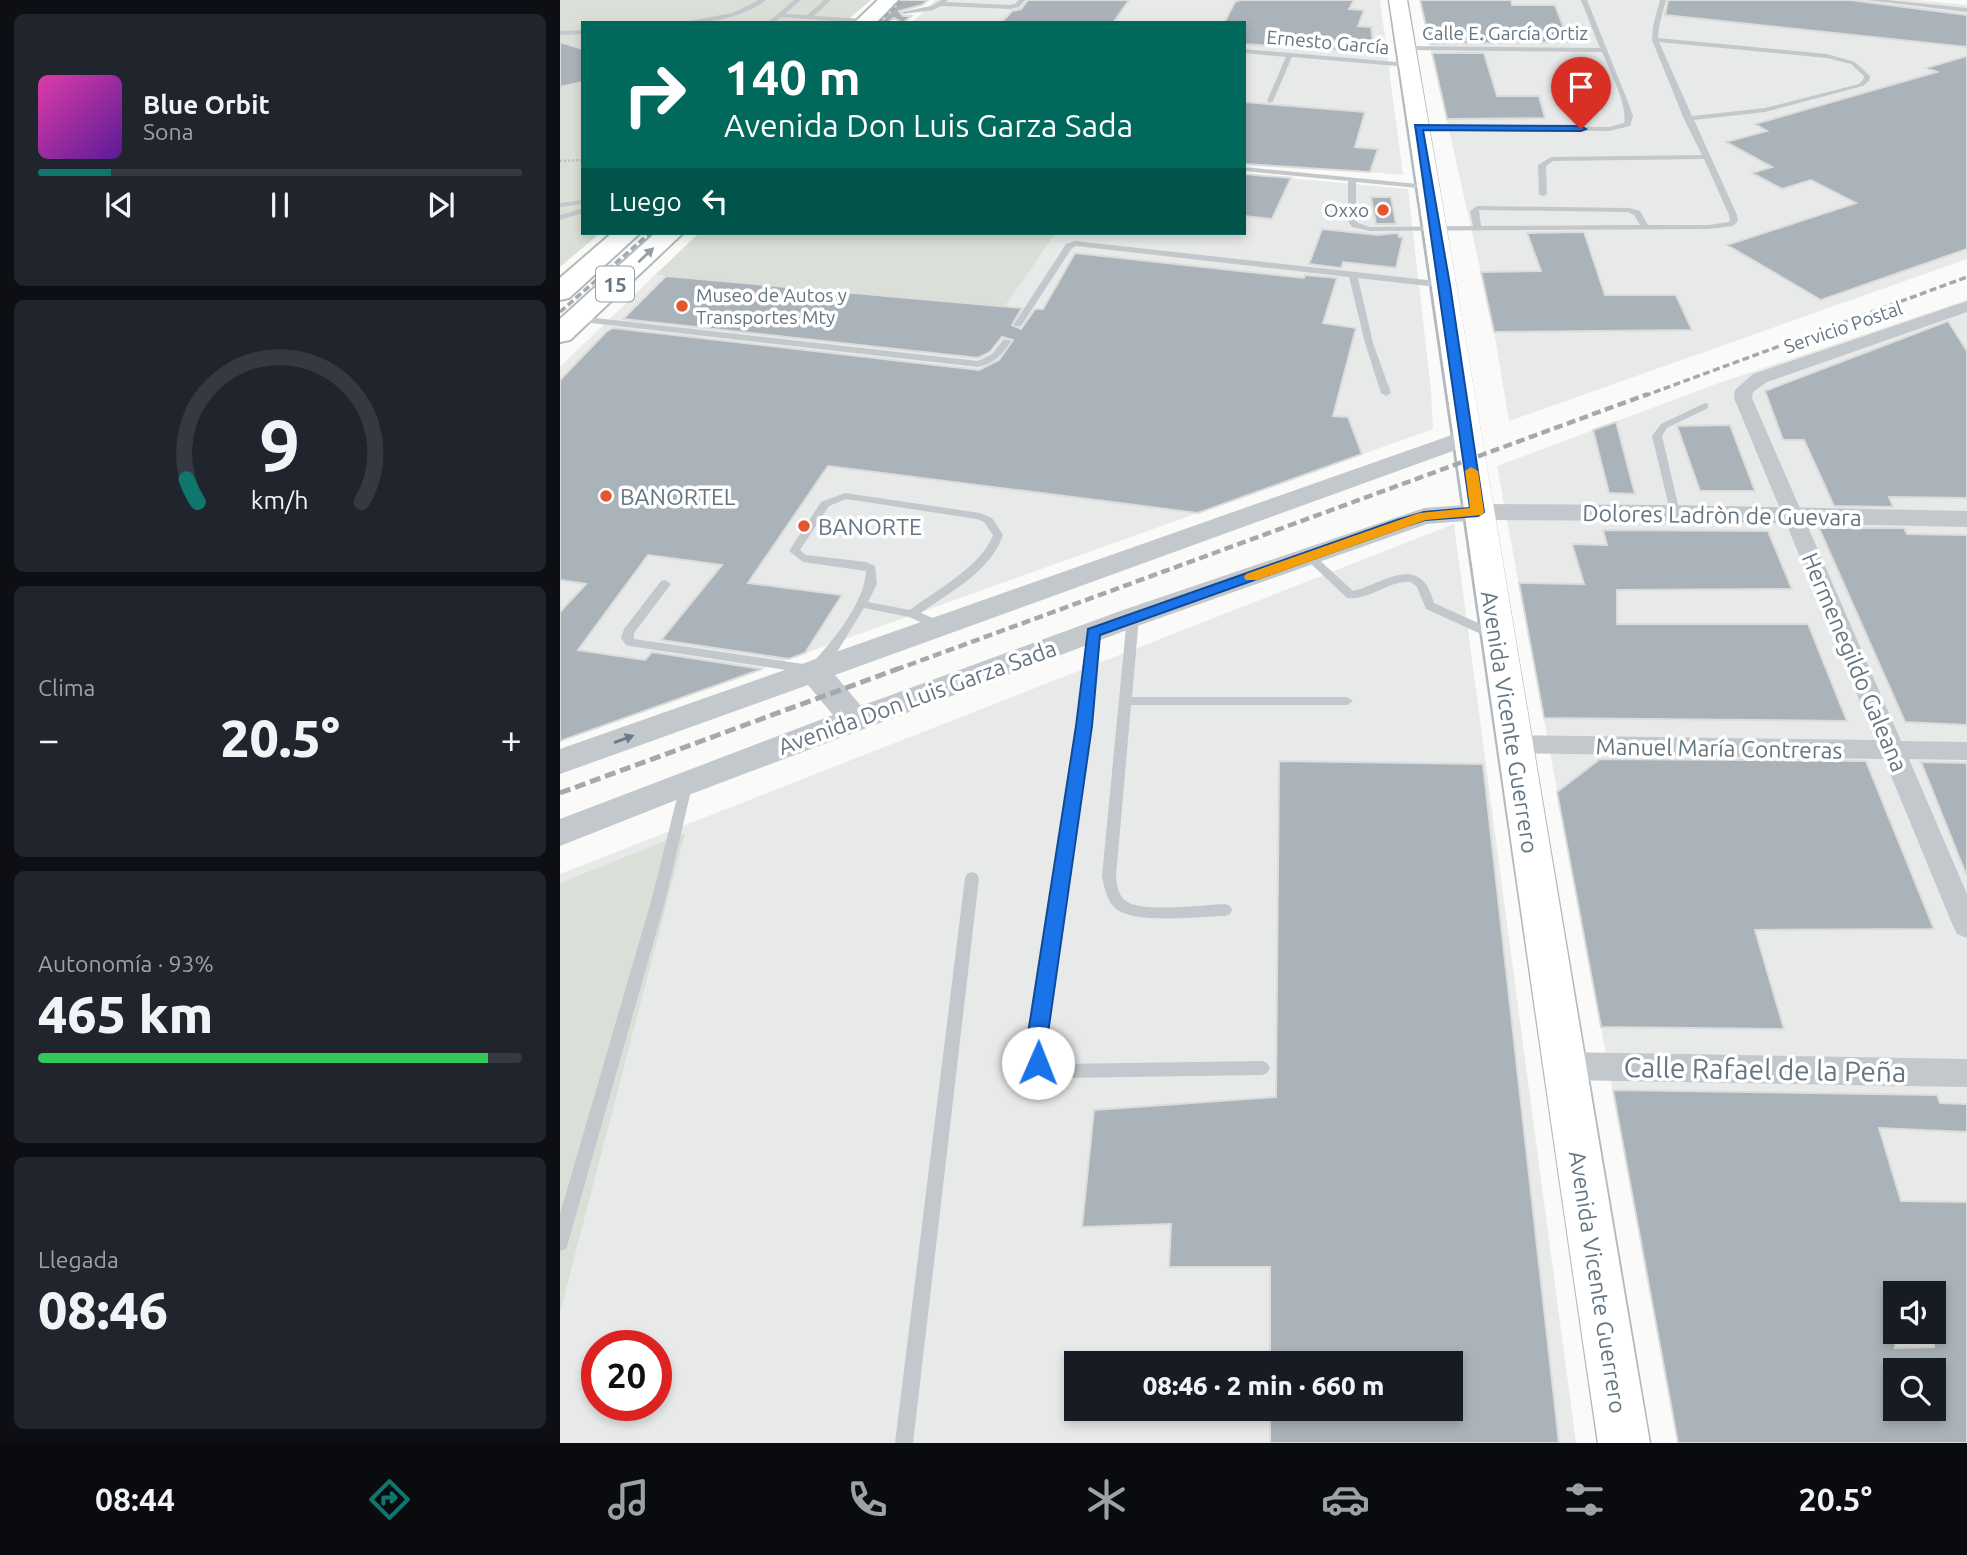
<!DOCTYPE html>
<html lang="es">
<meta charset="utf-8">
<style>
:root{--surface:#171b24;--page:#20242c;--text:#f1f3f6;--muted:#9ea1a6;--line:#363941;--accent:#0f766e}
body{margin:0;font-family:Ubuntu,sans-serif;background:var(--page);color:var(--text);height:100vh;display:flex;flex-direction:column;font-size:26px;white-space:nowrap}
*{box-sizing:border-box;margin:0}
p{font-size:23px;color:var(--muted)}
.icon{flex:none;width:38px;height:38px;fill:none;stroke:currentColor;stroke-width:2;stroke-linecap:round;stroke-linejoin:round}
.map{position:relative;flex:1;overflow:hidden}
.panel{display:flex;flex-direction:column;gap:14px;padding:14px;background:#0d0f14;width:560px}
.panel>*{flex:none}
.guide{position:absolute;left:21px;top:21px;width:665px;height:214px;border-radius:0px;box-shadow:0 4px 10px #0003;background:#00695c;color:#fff;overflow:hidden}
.fabs{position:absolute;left:1323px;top:1281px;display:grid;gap:14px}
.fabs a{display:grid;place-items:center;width:63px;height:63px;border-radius:0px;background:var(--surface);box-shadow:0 4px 10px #0003;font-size:35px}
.speed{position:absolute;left:21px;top:1330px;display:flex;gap:14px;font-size:35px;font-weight:700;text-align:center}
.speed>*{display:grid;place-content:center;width:91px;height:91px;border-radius:50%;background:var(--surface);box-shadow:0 4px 10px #0003;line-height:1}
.speed .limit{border:10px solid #d22;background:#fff;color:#111}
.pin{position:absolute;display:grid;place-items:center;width:60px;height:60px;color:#fff;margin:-72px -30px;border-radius:50% 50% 50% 0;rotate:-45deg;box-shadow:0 0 7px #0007}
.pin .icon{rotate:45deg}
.me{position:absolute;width:77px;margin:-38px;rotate:1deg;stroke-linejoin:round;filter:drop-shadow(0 0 5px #0008)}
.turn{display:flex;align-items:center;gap:24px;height:147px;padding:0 28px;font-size:32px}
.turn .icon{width:91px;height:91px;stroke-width:2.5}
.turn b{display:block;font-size:49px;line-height:60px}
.then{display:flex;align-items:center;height:66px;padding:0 28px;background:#0003;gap:14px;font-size:26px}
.big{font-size:52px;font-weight:800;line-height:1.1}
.panel .card{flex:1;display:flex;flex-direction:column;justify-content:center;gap:10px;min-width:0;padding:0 24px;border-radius:10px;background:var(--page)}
.panel .dial{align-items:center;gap:0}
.dial svg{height:182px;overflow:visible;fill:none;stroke:var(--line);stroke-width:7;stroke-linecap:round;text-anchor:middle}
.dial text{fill:var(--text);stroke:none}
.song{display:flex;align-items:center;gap:21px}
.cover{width:84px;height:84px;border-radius:10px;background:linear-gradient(135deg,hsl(320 70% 55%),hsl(270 70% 35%))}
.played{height:7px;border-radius:4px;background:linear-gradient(90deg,var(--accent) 15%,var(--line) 15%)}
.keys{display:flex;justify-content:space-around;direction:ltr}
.heat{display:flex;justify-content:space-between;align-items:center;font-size:38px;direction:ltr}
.charge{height:10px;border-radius:5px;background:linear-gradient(90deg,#34c759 93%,var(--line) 0)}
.trip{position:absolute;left:504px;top:1351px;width:399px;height:70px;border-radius:0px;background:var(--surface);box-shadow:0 4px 10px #0003;font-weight:800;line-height:70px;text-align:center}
.tab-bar{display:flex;height:112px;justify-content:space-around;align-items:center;background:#090b0e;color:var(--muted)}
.tab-bar .icon{width:49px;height:49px}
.tab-bar .selected{color:var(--accent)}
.tab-bar b{font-size:32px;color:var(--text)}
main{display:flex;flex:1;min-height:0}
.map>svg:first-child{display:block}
</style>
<main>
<section class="panel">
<div class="card">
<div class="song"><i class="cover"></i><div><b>Blue Orbit</b><p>Sona</p></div></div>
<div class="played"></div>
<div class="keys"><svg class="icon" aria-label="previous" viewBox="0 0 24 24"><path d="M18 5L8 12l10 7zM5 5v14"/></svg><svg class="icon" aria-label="pause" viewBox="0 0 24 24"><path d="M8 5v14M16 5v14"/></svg><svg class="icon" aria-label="next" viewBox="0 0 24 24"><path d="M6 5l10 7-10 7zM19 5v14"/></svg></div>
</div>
<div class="card dial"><svg viewBox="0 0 100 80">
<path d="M14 69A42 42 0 1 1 86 69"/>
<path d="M14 69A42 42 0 0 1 9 59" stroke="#0f766e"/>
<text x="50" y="56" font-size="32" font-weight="700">9</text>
<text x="50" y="72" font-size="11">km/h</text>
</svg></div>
<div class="card"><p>Clima</p>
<div class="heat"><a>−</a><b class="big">20.5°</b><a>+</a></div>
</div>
<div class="card"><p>Autonomía · 93%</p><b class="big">465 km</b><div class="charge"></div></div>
<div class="card"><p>Llegada</p><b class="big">08:46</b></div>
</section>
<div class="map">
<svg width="1407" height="1443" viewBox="0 0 1407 1443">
<rect width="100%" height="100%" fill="#fafaf8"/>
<path fill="#e8e9e9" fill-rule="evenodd" d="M375,0H820L843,175L684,161V23H352Z
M860,0H1356L1407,5V259L949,421L934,331Z
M684,174L848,189L871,390L873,429L0,741V367L95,275L445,306L496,233H684Z
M1407,300V1443H1118L937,466L1156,384ZM1335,1293H1374V1332H1335ZM1335,1370H1374V1409H1335Z
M894,524L1016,1443H0V874ZM37,1346H96V1405H37ZM516,1363H891V1409H516Z"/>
<path fill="#dadfd7" d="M0,0H311L284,23H23V233H40L0,267Z
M139,233H496L445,306L95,275Z
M125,833L0,1312V883Z"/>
<path fill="#aab3b9" stroke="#dcdcda" stroke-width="2" fill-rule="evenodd" d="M341,0H368L362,5L339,11L343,16H351L343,23L334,18L327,23H320Z
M468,0H569L553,23H441L452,11L461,9Z
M680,0H794L789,9L804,10L798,26L811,27L815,53L684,44V23H664L675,2Z
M860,0H951L952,5H995L1009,42L870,44Z
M1108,0H1290L1407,15V47L1105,15Z
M0,42L23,49V82L0,87Z
M872,53H924L937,96H979L985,118L887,119Z
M1407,56V249L1261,300L1167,245L1296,203L1251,180L1222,189L1192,173L1212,167L1166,142L1207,131L1195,124L1377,72L1366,68Z
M684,102L805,112L795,147L818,149L810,172L684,164Z
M684,174L731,178L712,219L684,216Z
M811,197H831L836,224H816Z
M762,229L818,235L838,233L839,237H843L836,268L783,262L781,268L749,264Z
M1024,232L1045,295H1116L1132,330L934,332L921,272L981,271L967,233Z
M515,253L744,278L745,275L777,278L763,323L796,328L773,416L788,417L802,454L638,513L268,466L188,583L282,595L245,653L229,659L101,640L162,565L88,555L18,650L85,660L92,652L202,669L0,741V612L26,584L0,580V380L46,332L53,328L419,370L439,360L453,340L442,337L430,352L418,358L63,319L106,276L462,308L452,325L461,329L475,309H483Z
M1388,321L1407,351V498L1329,497L1333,507L1274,506L1244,440H1223L1205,391Z
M1056,422L1075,494L1049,493L1033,430Z
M1170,425L1195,491H1140L1117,426Z
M1259,528H1344L1347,534L1407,535V725L1345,722Z
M1043,530L1208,531L1232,589L1057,590V624H1248L1287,721L984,718L959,583L1024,584L1012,544L1047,545Z
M1040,759L1306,761L1374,929L1195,930L1224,1029L1041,1027L997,792Z
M719,761L923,764L999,1443H710V1409H891V1363H710V1267H609L611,1224L522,1227L534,1110L716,1097Z
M1361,762L1407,763V874H1406Z
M1053,1090L1377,1095L1380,1103L1407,1104V1132L1319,1128L1341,1201L1407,1202V1443H1118ZM1335,1293H1374V1347L1335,1348ZM1335,1370H1374V1409H1335Z"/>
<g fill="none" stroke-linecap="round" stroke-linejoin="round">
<g stroke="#b3babf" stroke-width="3">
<path id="secondary" d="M829,0H847C932,480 1007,962 1090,1443H1038C966,962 903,480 829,0Z"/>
</g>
<g stroke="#b4b9bd" stroke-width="4">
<path id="trunk" d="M318,0H338L316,23H294Z
M52,233H80L9,298L0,300V278Z
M95,233H123L10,340L0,342V319Z"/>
</g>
<path stroke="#bbbfc2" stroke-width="2.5" stroke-dasharray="2 2" stroke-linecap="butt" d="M0,161L23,160"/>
<path fill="#c3c8cc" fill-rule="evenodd" d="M199,0H206C182,19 149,23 119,23L172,13Z
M234,0H241L225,14L247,15L264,0H271L254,16L305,19L308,21L303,23L221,17L214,23H207Z
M381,0H388L386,2L450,5L455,4L459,0H465L459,7L450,9L381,6L373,10L344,14L341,12L371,6Z
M1021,0H1027L1068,102L1073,116L1070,126L1049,131L855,129L854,127L858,125L1049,127L1064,123C1068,105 1049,69 1042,52L845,50L842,48L845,46L1040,48Z
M1100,0H1106L1099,26L1098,38L1267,54L1295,62L1310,76L1309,81L1303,86L1205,112L1134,120L1177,215L1178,221L1173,226L1149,229L810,231L792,227L788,221V181L684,171V167L868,185L872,187L868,189L796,182V221L798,223L810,227L913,226L910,211L917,206L1069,208L1080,211L1088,225H1149L1168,222L1170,220L1169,215L1144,159L993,161L986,166L987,194L983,196L979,194L978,165L991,157L1142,155L1124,119L1092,40L1093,26ZM1099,42L1267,58L1291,64L1304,76L1303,80L1299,84L1205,108L1132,116ZM919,210L1068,212L1074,215L1080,225L921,226Z
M1307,0H1328L1407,8V12Z
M333,21L337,22L338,23H330Z
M23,30V34L0,35V31Z
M684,49L848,63L851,65L848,67L732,57L713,101L710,103L707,101L726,57L684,53Z
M23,200V204L0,207V203Z
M23,208V213L0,220V215Z
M515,241L885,282L889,285L885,288L798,278L813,343L831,393L826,396L821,393L805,343L789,277L516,246L512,248L461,326H455L454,324L506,244Z
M17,316L418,361L432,354L444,339L451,341C442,355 435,363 418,367L14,321L13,319Z
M1145,403L1148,404V408L1107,428L1102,436L1120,513L1115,516L1111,515L1092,436L1101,424Z
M285,493L420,513L432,518L443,535C431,571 390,592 361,613L384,623L386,626L384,629H376L349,617L304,608L277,652L257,673L253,674L70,646L66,645L61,638L64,629L101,581L105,580L111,584L74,633V639L250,665C272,643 305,602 306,571L243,562L229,551L261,502ZM286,499L417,519L424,522L433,535C421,567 376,590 350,610L308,602L317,584L315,566L306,562L246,555L240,550L269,506Z
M750,553L754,555L793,591C814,587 848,561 865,583C870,589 872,597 874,603L940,633L942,636L940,639H932L866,609L857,587L851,582C829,580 810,601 787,598L746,559L745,557Z
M573,613L579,617L572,697H787L793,701L787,705H571L556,876C557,885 558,896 566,901C582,913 643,905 665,904L670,906L672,910L670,914L665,916C640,916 570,926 553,906C546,898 544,886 542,876L567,617Z
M533,628L539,632L530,726L485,1040V1059L500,1064L702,1061L707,1063L710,1068L707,1073L702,1075L500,1078C471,1073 471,1067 469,1040L518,726L527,632Z
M127,777L132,779L133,782L106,898L8,1243L6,1249L0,1251V1214L92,898L121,782L122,779Z
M412,872L417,874L419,878L353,1443H335L405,878L407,874Z"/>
<path fill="#c3c8cc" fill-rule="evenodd" d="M1407,301V312L1207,382L1193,392L1192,398L1341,741L1407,742V760L1349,759L1407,894V938L1397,934L1393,926L1324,759L953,753L944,751L941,744L944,737L953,735L1316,740L1174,398L1175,390L1193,374Z
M1003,1052L1407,1059V1087L1003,1080L992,1076L988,1066L992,1056Z"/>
<path fill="#c3c8cc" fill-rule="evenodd" d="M906,430L915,433L919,438L915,443L275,675L301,706L563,610L864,508L918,504L1115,505L1407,511V527L1115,521L918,520L867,524L583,624L139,791L0,846V819L273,715L248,685L0,774V749Z"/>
<use href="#secondary" fill="#fff" fill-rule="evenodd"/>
<use href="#trunk" fill="#fff" fill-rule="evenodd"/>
<path stroke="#a2aab0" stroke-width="2.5" stroke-dasharray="6 2.5" stroke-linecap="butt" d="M318,23L343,0"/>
<path stroke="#a2aab0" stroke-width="3.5" stroke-dasharray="7 3.5" stroke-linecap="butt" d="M0,312L90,233
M1084,396L1407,277"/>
<path stroke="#a2aab0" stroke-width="4.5" stroke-dasharray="9 4.5" stroke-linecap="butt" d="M335,670L1088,394"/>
<path stroke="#a2aab0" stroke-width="5" stroke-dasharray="11 5" stroke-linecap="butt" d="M0,793L340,668"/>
</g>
<defs><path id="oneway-solid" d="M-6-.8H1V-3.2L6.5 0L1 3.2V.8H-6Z" transform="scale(1.75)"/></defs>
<use fill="#939fa8" href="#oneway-solid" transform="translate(86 255) rotate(-43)"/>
<use fill="#6a7a87" href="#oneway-solid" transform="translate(64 739) rotate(-20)"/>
<path fill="#1a73e8" stroke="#114b97" stroke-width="2" d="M855,125L1021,126L1026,129L1021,131L863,130L890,285L924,512L918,516L865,520L846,526L540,635L532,726L487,1040L488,1063L485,1069L478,1072L471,1069L467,1040L516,726L528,629L837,520L864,512L910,508Z"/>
<path fill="#f59e0b" d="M911,467L918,471L924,512L922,515L866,520L697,580H686L684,577L686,574L859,513L910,508L905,471Z"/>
<g fill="#e4572e" stroke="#fff" stroke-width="2.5">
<circle cx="823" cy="210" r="7"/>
<circle cx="122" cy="306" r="7"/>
<circle cx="46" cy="496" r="7"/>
<circle cx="244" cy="526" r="7"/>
</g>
<g text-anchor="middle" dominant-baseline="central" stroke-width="7" stroke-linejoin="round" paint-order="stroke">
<g font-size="19" fill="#657683" stroke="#fff">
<text x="945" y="33">Calle E. García Ortiz</text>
<text transform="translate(768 42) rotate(5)">Ernesto García</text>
<text transform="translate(1283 327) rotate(-19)">Servicio Postal</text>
</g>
<g font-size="19" fill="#657683" stroke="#fff" text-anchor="end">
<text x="809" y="210">Oxxo</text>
<text x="136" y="295" text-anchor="start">Museo de Autos y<tspan x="136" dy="22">Transportes Mty</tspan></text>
</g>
<rect fill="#fff" stroke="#939fa8" stroke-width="2" x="36" y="266.5" width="38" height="35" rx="5"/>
<g font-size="21" font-weight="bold" fill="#657683">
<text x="55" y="284">15</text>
</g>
<g font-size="23" fill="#657683" stroke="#fff" text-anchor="start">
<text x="60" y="496">BANORTEL</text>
<text x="258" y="526">BANORTE</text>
</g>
<g font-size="23" fill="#657683" stroke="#fff">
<text transform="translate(1162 515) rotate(1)">Dolores Ladròn de Guevara</text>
<text transform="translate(1295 662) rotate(67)">Hermenegildo Galeana</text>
<text transform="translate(357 697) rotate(-20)">Avenida Don Luis Garza Sada</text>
<text transform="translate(950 722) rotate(81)">Avenida Vicente Guerrero</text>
<text transform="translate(1159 748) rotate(1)">Manuel María Contreras</text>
<text transform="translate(1038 1282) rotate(81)">Avenida Vicente Guerrero</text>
</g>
<g font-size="28" fill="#657683" stroke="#fff">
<text transform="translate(1205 1069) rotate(1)">Calle Rafael de la Peña</text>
</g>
</g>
</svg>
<div class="fabs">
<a><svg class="icon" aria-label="sound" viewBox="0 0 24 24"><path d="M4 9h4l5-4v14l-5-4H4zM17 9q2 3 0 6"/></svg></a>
<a><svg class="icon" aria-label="search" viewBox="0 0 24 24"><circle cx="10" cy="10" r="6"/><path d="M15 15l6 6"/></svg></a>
</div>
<div class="speed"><div class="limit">20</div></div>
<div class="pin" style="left:1021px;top:129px;background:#d93025"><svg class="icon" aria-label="arrive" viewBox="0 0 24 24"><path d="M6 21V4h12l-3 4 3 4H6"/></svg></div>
<svg class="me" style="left:478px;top:1063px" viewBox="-20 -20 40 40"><circle r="19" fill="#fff"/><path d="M0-13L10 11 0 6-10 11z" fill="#1a73e8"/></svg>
<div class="trip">08:46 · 2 min · 660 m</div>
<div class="guide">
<div class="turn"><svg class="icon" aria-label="right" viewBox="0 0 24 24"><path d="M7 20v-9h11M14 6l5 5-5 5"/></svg><div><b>140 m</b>Avenida Don Luis Garza Sada</div></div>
<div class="then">Luego<svg class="icon" aria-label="left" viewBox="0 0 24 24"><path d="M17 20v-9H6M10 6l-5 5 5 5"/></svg></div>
</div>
</div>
</main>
<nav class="tab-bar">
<b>08:44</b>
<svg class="icon selected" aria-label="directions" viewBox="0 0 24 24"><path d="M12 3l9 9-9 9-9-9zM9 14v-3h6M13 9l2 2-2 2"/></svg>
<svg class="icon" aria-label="music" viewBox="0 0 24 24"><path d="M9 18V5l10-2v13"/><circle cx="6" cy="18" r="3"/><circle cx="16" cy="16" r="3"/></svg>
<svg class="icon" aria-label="phone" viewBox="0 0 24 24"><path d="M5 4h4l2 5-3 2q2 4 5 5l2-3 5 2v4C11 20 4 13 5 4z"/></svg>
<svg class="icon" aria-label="climate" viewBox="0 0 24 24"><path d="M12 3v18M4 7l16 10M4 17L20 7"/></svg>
<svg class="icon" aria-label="car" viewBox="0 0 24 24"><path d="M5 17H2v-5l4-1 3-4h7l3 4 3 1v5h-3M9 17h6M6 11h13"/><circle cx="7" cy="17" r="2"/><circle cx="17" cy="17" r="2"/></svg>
<svg class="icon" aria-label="filters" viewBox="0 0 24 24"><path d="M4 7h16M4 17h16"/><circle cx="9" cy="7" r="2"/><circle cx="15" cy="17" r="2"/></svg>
<b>20.5°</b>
</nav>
